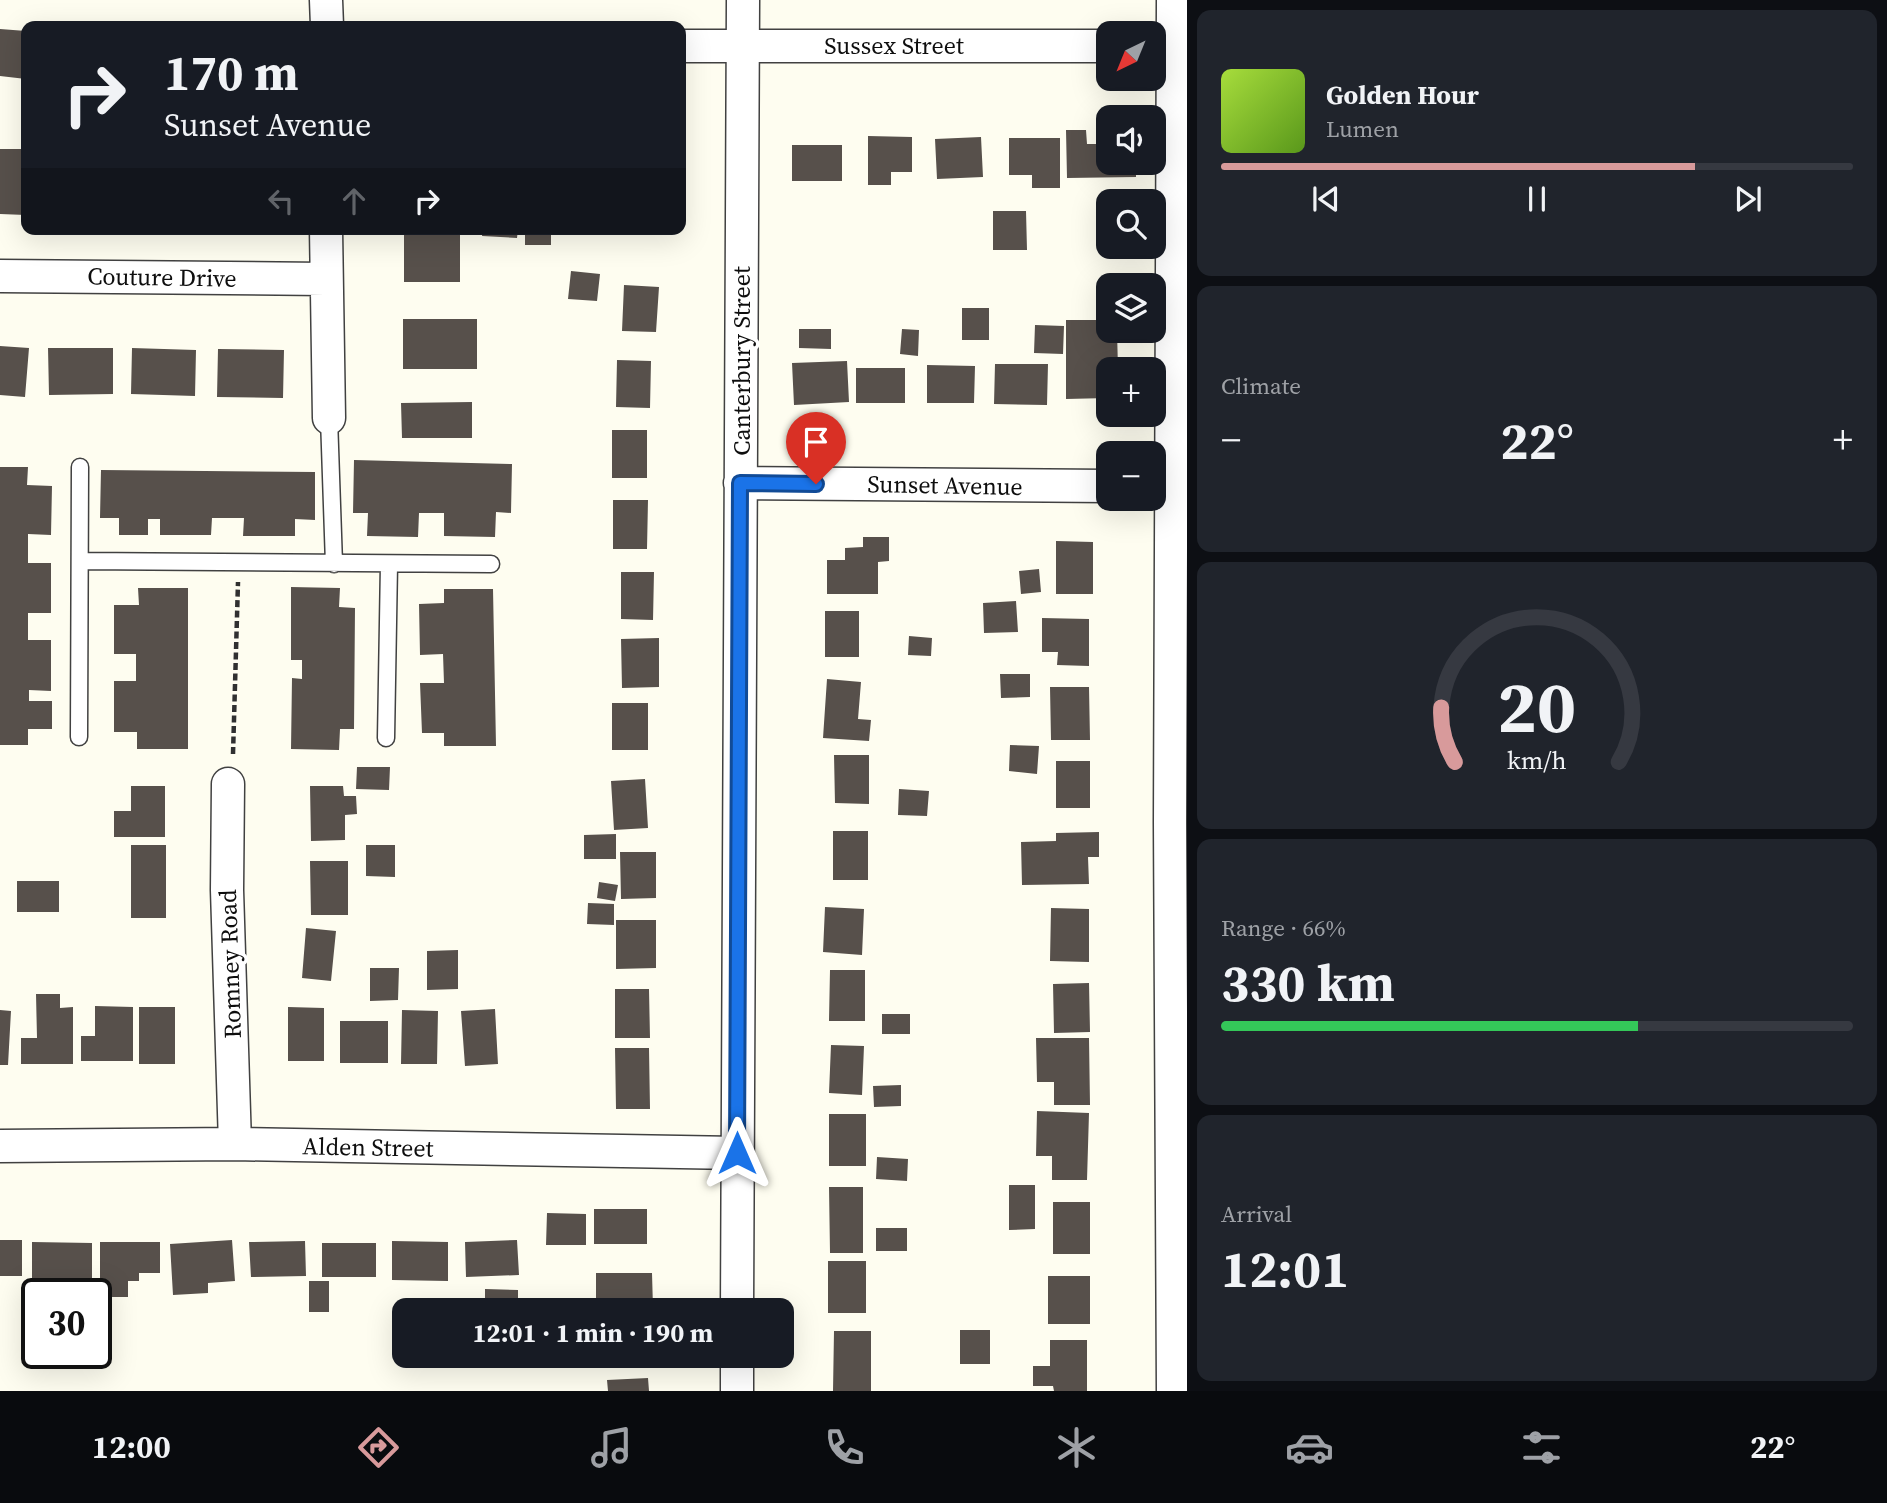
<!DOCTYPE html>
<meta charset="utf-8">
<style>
:root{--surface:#171b24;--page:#20242c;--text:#f1f3f6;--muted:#9ea1a6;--line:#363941;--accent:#d89a9b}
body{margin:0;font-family:"Source Serif 4",serif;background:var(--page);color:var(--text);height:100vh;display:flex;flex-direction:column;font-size:26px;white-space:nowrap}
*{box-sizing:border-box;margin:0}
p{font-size:23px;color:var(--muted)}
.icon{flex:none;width:38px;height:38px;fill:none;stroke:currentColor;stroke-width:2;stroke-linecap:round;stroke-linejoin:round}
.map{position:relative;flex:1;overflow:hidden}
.details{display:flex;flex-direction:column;gap:10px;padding:10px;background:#0d0f14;width:700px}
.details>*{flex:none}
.banner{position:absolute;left:21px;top:21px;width:665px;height:214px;border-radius:14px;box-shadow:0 7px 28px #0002;background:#171b24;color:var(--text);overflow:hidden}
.needle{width:46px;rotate:223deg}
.buttons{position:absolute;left:1096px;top:21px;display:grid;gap:14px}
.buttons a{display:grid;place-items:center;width:70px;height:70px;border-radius:14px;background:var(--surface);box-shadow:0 7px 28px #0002;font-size:35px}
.speed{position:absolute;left:21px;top:1278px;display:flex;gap:14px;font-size:35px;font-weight:700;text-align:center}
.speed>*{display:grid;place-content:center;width:91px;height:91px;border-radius:50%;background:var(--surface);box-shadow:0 7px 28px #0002;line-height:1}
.speed .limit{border:4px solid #111;border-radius:10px;background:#fff;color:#111}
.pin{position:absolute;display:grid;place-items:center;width:60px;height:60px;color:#fff;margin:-72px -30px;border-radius:50% 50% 50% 0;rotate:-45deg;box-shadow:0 0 7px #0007}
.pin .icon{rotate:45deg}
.me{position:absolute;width:77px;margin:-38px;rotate:0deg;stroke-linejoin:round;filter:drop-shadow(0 0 5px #0008)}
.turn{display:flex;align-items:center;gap:24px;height:147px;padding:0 28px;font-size:32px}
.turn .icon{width:91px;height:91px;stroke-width:2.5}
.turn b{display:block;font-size:49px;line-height:60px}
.lanes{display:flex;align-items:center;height:66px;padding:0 28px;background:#0003;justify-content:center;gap:35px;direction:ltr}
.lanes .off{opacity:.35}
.big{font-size:52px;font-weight:700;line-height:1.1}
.details .tile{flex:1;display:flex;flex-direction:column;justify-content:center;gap:10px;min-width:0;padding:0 24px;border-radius:14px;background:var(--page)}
.details .dial{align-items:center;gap:0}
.dial svg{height:182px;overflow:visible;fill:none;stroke:var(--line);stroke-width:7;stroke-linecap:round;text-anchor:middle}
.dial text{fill:var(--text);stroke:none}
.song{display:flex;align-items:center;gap:21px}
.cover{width:84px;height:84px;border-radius:10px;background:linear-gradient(135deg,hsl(80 70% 55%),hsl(90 70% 35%))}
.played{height:7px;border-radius:4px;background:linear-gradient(90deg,var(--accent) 75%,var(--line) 75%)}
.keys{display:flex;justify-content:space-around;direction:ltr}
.heat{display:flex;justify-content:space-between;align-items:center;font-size:38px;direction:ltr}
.charge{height:10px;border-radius:5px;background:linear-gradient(90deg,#34c759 66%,var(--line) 0)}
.trip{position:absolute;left:392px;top:1298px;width:402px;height:70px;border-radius:14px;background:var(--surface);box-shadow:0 7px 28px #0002;font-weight:700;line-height:70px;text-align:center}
.menu{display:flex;height:112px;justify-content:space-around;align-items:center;background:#090b0e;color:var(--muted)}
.menu .icon{width:49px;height:49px}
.menu .on{color:var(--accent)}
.menu b{font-size:32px;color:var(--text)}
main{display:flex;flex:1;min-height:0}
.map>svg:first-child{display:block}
</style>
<main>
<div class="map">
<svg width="1187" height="1391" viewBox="0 0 1187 1391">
<rect width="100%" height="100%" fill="#fefdf0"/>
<path fill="#57504b" d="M0,29L26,31V79L0,76Z
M1066,130H1086L1087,144H1108V163H1136V177L1067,178Z
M868,136L912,137V172H891V185H868Z
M981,137L983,177L937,179L935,139Z
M1009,138H1060V188H1032V175H1009Z
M792,145H842V181H792Z
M681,148H684L685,199L681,198Z
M0,149H26V215L0,214Z
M993,211H1026L1027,250H993Z
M404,229H460V282H404Z
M483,229H518L517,238L482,236Z
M525,229H551V245H525Z
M571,271L600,274L597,301L568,299Z
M624,285L659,287L656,332L622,331Z
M962,308H989V340H962Z
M403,319H477V369H403Z
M1066,320H1108V331H1117L1118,369H1108V398L1066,399Z
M1035,325L1064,326L1063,354L1034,353Z
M799,329H831V349L799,348Z
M902,329L919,330L918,356L900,354Z
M0,346L29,348L25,397L0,395Z
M48,348H113V394L49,395Z
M132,348L196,350L195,396L131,394Z
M218,349L284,350L283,398L217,397Z
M617,360L651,361L650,408L616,407Z
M847,361L849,402L794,405L792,363Z
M995,364H1048L1047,405L994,404Z
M927,365L975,366L974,403H927Z
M856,368H905V403H856Z
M472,402V438H402L401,403Z
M612,430H647V478H612Z
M354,460L512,464L511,513L496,512L495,537L444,536V513H419L418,537L367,536L368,513H353Z
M0,467H28L27,485L52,486L51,535L28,534V563H51V613H28V640H51V691L29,690V701H52V729H28V745H0Z
M101,470L315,472V520L295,519V536H243L244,518H212L211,535H160V519H148V535H119V518H100Z
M613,500H648L647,549H613Z
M863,537H889V561L878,562V594H827V560H845V548L863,547Z
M1056,541L1093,542V594H1056Z
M1039,569L1041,592L1021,594L1019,571Z
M621,572H654L653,620L621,619Z
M291,587L340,588L339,607L355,608L354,729H340L339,750L291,749L292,678L302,679V660H291Z
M138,588H188V749H137V732H114V681H136V654H114V605H139Z
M444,589H493L496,746H444V733H422L420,683H444L443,654L420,655L419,604L444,603Z
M1016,601L1018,632L984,633L983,603Z
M825,611H859V657H825Z
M1042,618L1089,619V666L1057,665L1058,652H1042Z
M909,636L932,638L931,656L908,655Z
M659,638V687L622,688L621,639Z
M1000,674H1030V697L1001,698Z
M827,679L861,682L858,719L871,720L869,741L823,738Z
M1050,687H1089L1090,740H1051Z
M612,703H648V750H612Z
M1010,745L1039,746L1037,774L1009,771Z
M834,755H869V804L835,803Z
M1056,761H1090V808H1056Z
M357,767H390L389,790L356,789Z
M645,779L648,828L614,830L611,781Z
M131,786H165V837H114V811H131Z
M310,786H343L344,796H356L357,814L345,815V840L311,841Z
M899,789L929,791L927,816L898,815Z
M833,831H868V880H833Z
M1099,832V857H1088L1089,884L1022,885L1021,842L1056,841V833Z
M616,834V859H584V835Z
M131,845H166V918H131Z
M366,845H395V877L366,876Z
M620,852H656V898L621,899Z
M310,861H348V915H311Z
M17,881H59V912H17Z
M599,882L618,885L615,901L597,898Z
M588,903L614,904V925L587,924Z
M825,907L864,909L862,955L823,952Z
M1051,908L1089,909V962L1050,961Z
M616,920H656V968L616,969Z
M306,928L336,931L331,981L302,978Z
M458,950V989L427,990V951Z
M370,968H399L398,1000L370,1001Z
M830,970H865V1021H829Z
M1089,983L1090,1032L1054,1033L1053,984Z
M615,989H649L650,1038H615Z
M36,994H60V1008L73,1007V1064H21V1038H37Z
M95,1006L133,1007V1061H81V1036H95Z
M139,1007H175V1064H139Z
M288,1007L324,1008V1061H288Z
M495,1009L498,1064L465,1066L461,1011Z
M0,1010L11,1011L8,1065H0Z
M402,1010L438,1011L437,1064H401Z
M882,1014H910V1034H882Z
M340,1021H388V1063H340Z
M1036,1038H1089L1090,1105H1054V1082H1037Z
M831,1045L864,1046L862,1095L829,1093Z
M615,1048H649L650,1109H616Z
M901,1085V1106L874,1107L873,1086Z
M1037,1111L1089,1113L1087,1180H1052V1156H1036Z
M829,1114H866V1166H829Z
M877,1157L908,1159L907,1181L876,1179Z
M1009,1185H1035V1229L1009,1230Z
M829,1187H863V1253H830Z
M1053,1202H1090V1254H1053Z
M594,1209H647V1244H594Z
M547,1213L586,1214V1245H546Z
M876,1228H907V1251H876Z
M0,1240H22V1276H0Z
M232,1240L235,1281L208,1283V1293L173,1295L170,1244Z
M517,1240L519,1275L466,1277L465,1242Z
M305,1241L306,1276L251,1277L249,1242Z
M392,1241L448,1242V1281L392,1280Z
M32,1242L92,1243V1282H32Z
M100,1242H160V1273H139V1281H128V1297H100Z
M322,1243H376V1277H322Z
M828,1261H866V1313H828Z
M596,1273H652L653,1308H596Z
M1048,1276H1090V1324H1048Z
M309,1281H329V1312H309Z
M485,1289L518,1290V1311H485Z
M960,1330H990V1364H960Z
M834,1331H871V1391H833Z
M1050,1340H1087V1391H1054L1053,1386H1033V1366H1050Z
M591,1356H650V1367L591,1366Z
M648,1378L649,1391H608L607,1380Z"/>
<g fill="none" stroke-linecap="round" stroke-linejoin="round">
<g stroke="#414141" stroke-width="19">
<path id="lane" d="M329,418L334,564
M81,561L491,564
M79,737L80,467
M386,738L389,564"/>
</g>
<g stroke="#414141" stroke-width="35">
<path id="street" d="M326,0L327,26
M681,46H1108
M326,229L329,418
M0,276L325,279
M740,483L1108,486
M228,784L227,890L235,1144
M0,1146L235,1144L737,1153
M737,1311L743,0
M737,1391V1356
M1173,1391L1170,822L1173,0"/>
</g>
<path stroke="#303030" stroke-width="4.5" stroke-dasharray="7 3.5" stroke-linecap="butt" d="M233,754L238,582"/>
<use href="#lane" stroke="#fff" stroke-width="16"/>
<use href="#street" stroke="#fff" stroke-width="32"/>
</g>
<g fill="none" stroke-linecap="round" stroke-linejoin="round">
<g stroke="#114b97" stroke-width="18">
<path id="route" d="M737,1153L740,483L816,484"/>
</g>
<use href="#route" stroke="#1a73e8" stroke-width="12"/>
</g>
<g text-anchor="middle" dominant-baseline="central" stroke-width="7" stroke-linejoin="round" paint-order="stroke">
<g font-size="24" fill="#0e0e0e" stroke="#fff">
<text x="894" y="45">Sussex Street</text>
<text transform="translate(162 277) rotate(1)">Couture Drive</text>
<text transform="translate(741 361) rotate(-90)">Canterbury Street</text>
<text transform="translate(945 485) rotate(1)">Sunset Avenue</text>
<text transform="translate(230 964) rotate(-92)">Romney Road</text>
<text transform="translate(368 1147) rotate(1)">Alden Street</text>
</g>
</g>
</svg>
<div class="buttons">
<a><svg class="needle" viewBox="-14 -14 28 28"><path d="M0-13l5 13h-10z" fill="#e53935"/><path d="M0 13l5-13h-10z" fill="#9ea1a6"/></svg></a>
<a><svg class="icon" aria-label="sound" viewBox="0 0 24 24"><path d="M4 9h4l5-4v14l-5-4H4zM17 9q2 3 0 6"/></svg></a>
<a><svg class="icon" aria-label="search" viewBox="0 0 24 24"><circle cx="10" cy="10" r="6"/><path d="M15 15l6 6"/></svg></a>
<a><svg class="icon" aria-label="layers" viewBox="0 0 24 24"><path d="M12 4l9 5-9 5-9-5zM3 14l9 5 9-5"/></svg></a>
<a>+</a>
<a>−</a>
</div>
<div class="speed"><div class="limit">30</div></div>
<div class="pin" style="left:816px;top:484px;background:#d93025"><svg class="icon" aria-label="arrive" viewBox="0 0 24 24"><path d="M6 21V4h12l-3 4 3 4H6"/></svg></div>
<svg class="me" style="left:737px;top:1153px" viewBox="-20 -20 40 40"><path d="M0-17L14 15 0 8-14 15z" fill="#1a73e8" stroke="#fff" stroke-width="4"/></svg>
<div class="trip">12:01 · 1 min · 190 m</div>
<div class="banner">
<div class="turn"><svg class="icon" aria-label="right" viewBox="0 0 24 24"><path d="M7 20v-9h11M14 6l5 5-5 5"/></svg><div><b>170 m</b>Sunset Avenue</div></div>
<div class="lanes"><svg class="icon off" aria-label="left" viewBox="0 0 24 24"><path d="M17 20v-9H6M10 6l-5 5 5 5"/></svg><svg class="icon off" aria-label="ahead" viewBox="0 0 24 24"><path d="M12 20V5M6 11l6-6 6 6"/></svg><svg class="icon" aria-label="right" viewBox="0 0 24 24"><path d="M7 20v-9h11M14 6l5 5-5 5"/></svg></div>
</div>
</div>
<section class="details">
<div class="tile">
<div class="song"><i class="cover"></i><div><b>Golden Hour</b><p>Lumen</p></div></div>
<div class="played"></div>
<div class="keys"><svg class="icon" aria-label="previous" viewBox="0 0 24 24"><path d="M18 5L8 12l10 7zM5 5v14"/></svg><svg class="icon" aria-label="pause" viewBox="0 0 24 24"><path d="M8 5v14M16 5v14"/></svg><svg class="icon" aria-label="next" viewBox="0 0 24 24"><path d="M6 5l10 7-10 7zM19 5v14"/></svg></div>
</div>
<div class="tile"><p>Climate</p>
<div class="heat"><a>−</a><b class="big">22°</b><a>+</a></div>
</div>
<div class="tile dial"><svg viewBox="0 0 100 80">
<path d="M14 69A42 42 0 1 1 86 69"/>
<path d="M14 69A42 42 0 0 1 8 45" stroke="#d89a9b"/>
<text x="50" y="56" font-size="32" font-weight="700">20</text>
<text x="50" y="72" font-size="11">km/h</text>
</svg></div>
<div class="tile"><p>Range · 66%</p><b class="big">330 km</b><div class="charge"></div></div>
<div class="tile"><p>Arrival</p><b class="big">12:01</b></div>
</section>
</main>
<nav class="menu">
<b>12:00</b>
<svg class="icon on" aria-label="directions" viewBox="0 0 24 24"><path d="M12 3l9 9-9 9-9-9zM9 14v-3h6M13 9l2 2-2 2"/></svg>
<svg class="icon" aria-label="music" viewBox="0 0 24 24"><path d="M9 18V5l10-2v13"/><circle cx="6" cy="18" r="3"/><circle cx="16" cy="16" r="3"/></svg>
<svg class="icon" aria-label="phone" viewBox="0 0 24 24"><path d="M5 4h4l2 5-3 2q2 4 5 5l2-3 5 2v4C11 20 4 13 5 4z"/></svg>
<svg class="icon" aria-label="climate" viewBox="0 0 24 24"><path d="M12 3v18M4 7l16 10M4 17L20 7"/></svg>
<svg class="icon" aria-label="car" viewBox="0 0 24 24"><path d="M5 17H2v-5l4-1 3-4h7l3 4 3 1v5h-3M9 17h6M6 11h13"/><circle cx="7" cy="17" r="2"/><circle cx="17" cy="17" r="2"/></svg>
<svg class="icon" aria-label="filters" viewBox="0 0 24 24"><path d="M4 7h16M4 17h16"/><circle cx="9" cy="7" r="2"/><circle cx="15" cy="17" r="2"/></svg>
<b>22°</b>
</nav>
